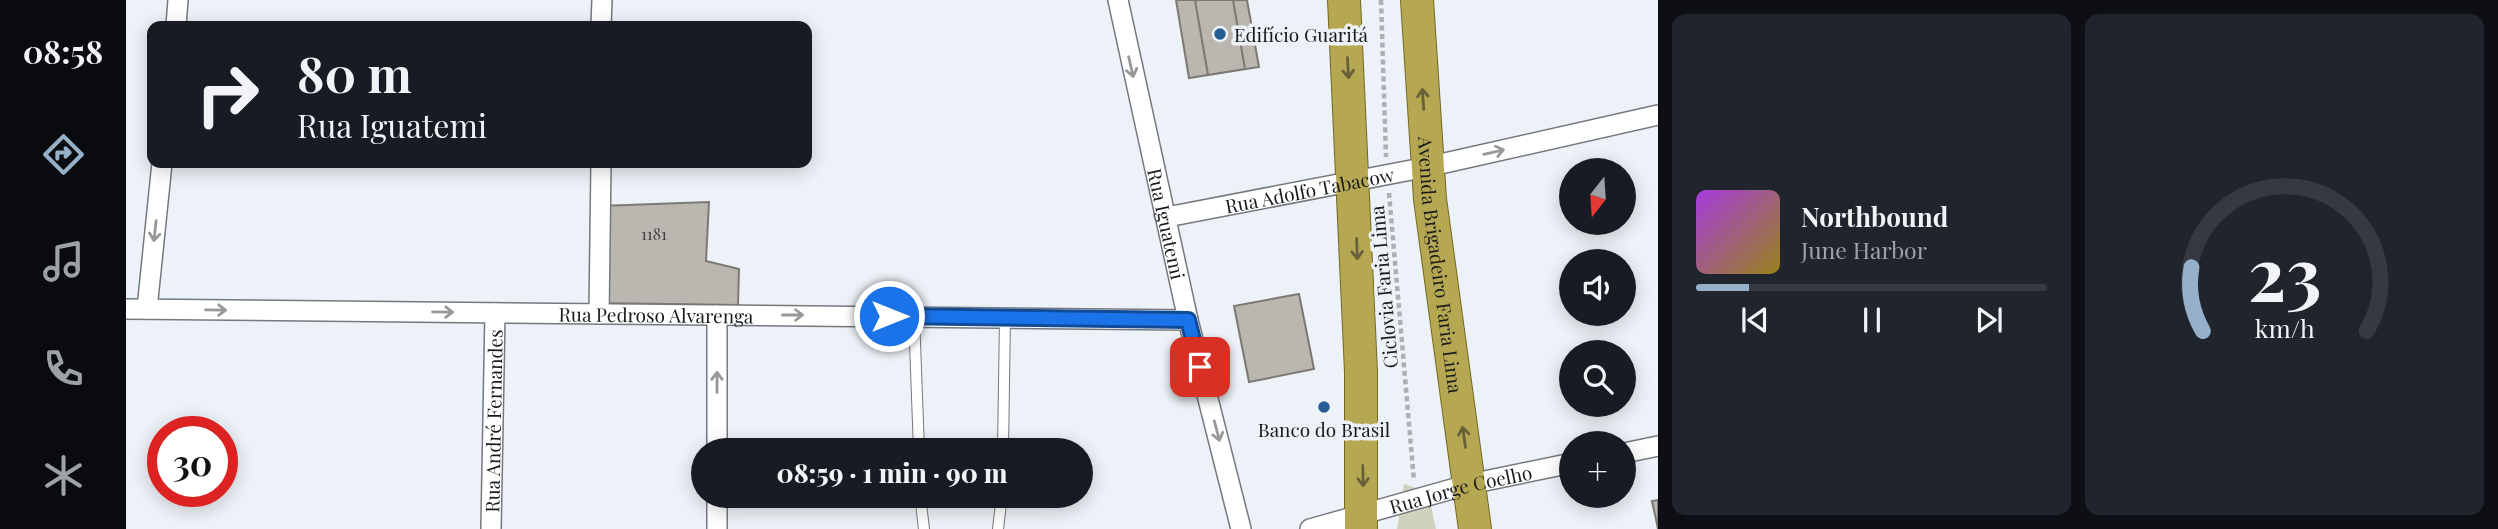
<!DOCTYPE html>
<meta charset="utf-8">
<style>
:root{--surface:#171b24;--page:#20242c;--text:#f1f3f6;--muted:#9ea1a6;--line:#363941;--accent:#96b0ca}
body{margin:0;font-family:"Playfair Display",serif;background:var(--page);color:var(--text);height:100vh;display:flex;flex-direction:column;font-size:26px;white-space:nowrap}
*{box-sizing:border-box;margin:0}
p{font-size:23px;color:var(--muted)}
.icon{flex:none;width:38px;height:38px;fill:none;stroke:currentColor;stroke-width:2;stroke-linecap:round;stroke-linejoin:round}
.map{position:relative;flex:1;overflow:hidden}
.drawer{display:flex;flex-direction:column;gap:14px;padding:14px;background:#0d0f14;width:840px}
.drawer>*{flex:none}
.guide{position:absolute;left:21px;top:21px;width:665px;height:147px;border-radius:14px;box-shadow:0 4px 18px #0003;background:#171b24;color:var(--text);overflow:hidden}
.needle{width:46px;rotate:197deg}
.tools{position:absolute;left:1433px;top:158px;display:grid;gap:14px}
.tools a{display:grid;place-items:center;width:77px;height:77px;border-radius:50%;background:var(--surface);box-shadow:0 4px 18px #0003;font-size:35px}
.speed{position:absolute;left:21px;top:416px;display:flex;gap:14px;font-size:35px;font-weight:700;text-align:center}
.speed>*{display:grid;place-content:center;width:91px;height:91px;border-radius:50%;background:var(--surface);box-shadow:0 4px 18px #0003;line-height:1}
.speed .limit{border:10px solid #d22;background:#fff;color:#111}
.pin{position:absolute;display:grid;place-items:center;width:60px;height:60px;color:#fff;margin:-30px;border-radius:14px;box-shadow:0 4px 10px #0006}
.me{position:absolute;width:77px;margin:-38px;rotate:90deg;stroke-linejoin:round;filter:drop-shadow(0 0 5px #0008)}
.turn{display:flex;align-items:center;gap:24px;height:147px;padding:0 35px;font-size:32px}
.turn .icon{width:91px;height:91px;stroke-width:2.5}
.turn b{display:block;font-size:49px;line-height:60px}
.drawer .tile{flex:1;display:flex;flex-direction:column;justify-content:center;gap:10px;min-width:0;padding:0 24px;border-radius:14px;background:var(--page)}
.drawer .dial{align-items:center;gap:0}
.dial svg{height:182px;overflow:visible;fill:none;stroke:var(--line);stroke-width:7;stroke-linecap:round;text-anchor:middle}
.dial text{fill:var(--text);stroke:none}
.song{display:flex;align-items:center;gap:21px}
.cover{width:84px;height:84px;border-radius:10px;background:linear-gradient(135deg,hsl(280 70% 55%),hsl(50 70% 35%))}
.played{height:7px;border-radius:4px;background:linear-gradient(90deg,var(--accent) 15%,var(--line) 15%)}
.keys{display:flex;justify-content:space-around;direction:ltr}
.drawer .tiles{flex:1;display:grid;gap:14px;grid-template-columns:repeat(2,1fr)}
.trip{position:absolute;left:565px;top:438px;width:402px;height:70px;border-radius:35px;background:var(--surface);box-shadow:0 4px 18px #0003;font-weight:800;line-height:70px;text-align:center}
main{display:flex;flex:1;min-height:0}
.menu{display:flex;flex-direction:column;width:126px;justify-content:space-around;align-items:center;background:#090b0e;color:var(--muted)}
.menu .icon{width:49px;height:49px}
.menu .current{color:var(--accent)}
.menu b{font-size:32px;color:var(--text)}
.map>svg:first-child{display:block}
</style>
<main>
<nav class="menu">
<b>08:58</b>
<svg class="icon current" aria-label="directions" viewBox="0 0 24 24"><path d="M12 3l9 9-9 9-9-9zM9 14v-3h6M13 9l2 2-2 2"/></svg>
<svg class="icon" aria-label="music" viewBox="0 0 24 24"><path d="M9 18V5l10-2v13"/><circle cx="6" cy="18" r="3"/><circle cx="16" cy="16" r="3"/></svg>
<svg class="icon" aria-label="phone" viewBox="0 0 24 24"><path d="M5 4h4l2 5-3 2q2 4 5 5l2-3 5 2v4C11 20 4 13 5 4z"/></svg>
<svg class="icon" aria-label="climate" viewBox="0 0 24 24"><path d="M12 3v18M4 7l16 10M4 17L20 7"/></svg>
</nav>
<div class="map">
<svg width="1532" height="529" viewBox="0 0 1532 529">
<rect width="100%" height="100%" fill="#edf2f8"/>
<path fill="#d0d2bd" d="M1278,484L1302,492L1310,529H1271Z"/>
<path fill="#bab6b0" stroke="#7c7872" stroke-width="2" d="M1050,0H1121L1133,67L1063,78Z
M1069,0H1107L1119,69L1082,75Z
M583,202L580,261L613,269L612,305L474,303V206Z
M1173,294L1188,369L1123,382L1108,306Z
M1532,500V529L1526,501Z"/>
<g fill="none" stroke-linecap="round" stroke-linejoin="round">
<g stroke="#74797e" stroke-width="12">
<path id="service" d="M788,316L793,450
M877,450L879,317
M794,495L798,529
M872,529L876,495"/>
</g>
<g stroke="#74797e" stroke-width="22">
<g id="minor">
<path id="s1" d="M992,0L1062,320L1115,529"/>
<path d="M50,26L52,0"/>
<path d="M475,26L476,0"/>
<path id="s2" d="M1041,217L1301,167L1532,115"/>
<path id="s3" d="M0,309L1062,320"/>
<path d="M21,309L36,163"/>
<path d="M473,314L475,163"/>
<path d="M591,315V450"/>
<path d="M1498,453L1532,446"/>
<path d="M591,495V529"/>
<path id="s4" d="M365,529L369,313"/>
<path id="s5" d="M1184,529L1344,484L1446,463"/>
</g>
</g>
<g stroke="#736824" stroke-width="34">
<g id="trunk">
<path d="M1218,0L1235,372V529"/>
<path id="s6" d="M1291,0L1304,199L1349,529"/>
</g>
</g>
<path stroke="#acb0b5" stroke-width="4.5" stroke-dasharray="5 3.5" stroke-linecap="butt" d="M1255,0L1260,157
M1263,193L1288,481"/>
<use href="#service" stroke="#fff" stroke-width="10"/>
<use href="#minor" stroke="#fff" stroke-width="19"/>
<use href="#trunk" stroke="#b6a853" stroke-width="32"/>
</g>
<defs><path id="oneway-shaft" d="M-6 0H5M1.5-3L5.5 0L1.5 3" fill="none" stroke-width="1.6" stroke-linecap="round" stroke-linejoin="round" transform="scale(1.75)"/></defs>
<g stroke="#979899">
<use href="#oneway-shaft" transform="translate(1005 67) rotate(77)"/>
<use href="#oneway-shaft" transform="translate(1368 152) rotate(-13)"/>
<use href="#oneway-shaft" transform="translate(29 231) rotate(96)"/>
<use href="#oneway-shaft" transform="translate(90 310) rotate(1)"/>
<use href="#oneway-shaft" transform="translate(317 312) rotate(1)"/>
<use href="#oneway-shaft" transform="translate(667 315)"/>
<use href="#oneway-shaft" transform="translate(591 382) rotate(-90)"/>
<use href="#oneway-shaft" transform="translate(1091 431) rotate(75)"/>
</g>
<g stroke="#676138">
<use href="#oneway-shaft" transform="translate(1222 68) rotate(87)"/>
<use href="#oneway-shaft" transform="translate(1297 99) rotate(-94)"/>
<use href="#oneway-shaft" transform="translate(1231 249) rotate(88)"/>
<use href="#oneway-shaft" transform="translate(1338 437) rotate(-98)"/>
<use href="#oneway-shaft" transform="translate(1237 476) rotate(89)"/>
</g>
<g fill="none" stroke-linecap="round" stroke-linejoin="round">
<g stroke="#114b97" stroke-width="18">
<path id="route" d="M763,316L1062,320L1074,367"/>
</g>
<use href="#route" stroke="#1a73e8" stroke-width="12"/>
</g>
<g fill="#275d95" stroke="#edf2f8" stroke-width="2.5">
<circle cx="1094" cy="34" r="7"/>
<circle cx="1198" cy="407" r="7"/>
</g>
<g text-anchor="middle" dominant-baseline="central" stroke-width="7" stroke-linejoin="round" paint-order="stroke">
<g font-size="16" fill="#404141">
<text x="528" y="233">1181</text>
</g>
<g font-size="19" fill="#181a1c" stroke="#edf2f8" text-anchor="start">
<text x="1108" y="34">Edifício Guaritá</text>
<text x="1198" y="429" text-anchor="middle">Banco do Brasil</text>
</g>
<g font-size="19" fill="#181a1c" stroke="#edf2f8">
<text stroke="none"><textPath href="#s2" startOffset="145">Rua Adolfo Tabacow</textPath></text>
<text stroke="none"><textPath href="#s1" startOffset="229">Rua Iguatemi</textPath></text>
<text stroke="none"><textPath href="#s6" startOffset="266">Avenida Brigadeiro Faria Lima</textPath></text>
<text transform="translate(1257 287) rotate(-95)">Ciclovia Faria Lima</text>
<text stroke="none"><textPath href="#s3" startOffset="530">Rua Pedroso Alvarenga</textPath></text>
<text stroke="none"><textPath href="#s4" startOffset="108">Rua André Fernandes</textPath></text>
<text stroke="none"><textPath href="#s5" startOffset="156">Rua Jorge Coelho</textPath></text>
</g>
</g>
</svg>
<div class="tools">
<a><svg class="needle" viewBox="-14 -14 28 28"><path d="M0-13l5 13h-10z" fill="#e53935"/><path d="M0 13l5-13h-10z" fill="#9ea1a6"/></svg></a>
<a><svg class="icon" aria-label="sound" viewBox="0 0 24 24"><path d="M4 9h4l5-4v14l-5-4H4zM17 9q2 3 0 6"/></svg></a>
<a><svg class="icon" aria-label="search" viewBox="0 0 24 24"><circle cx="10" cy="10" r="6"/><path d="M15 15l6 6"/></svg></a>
<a>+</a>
</div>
<div class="speed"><div class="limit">30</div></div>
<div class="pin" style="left:1074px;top:367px;background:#d93025"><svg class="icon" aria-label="arrive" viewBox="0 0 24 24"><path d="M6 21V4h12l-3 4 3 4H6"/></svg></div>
<svg class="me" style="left:763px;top:316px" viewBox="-20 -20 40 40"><circle r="17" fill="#1a73e8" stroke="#fff" stroke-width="3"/><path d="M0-11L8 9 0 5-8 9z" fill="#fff"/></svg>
<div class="trip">08:59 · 1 min · 90 m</div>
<div class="guide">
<div class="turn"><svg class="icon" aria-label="right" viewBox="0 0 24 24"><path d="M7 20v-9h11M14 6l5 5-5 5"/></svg><div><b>80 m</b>Rua Iguatemi</div></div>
</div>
</div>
<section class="drawer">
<div class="tiles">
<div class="tile">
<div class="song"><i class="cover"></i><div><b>Northbound</b><p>June Harbor</p></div></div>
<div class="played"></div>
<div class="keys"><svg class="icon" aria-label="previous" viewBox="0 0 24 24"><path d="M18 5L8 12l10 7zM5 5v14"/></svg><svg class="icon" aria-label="pause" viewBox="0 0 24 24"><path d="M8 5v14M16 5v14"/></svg><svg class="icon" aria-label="next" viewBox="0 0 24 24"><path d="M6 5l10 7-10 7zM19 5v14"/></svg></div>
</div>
<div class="tile dial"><svg viewBox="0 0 100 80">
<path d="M14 69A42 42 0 1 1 86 69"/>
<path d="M14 69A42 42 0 0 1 9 41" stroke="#96b0ca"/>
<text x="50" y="56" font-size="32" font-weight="700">23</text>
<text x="50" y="72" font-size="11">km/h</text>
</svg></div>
</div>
</section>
</main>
